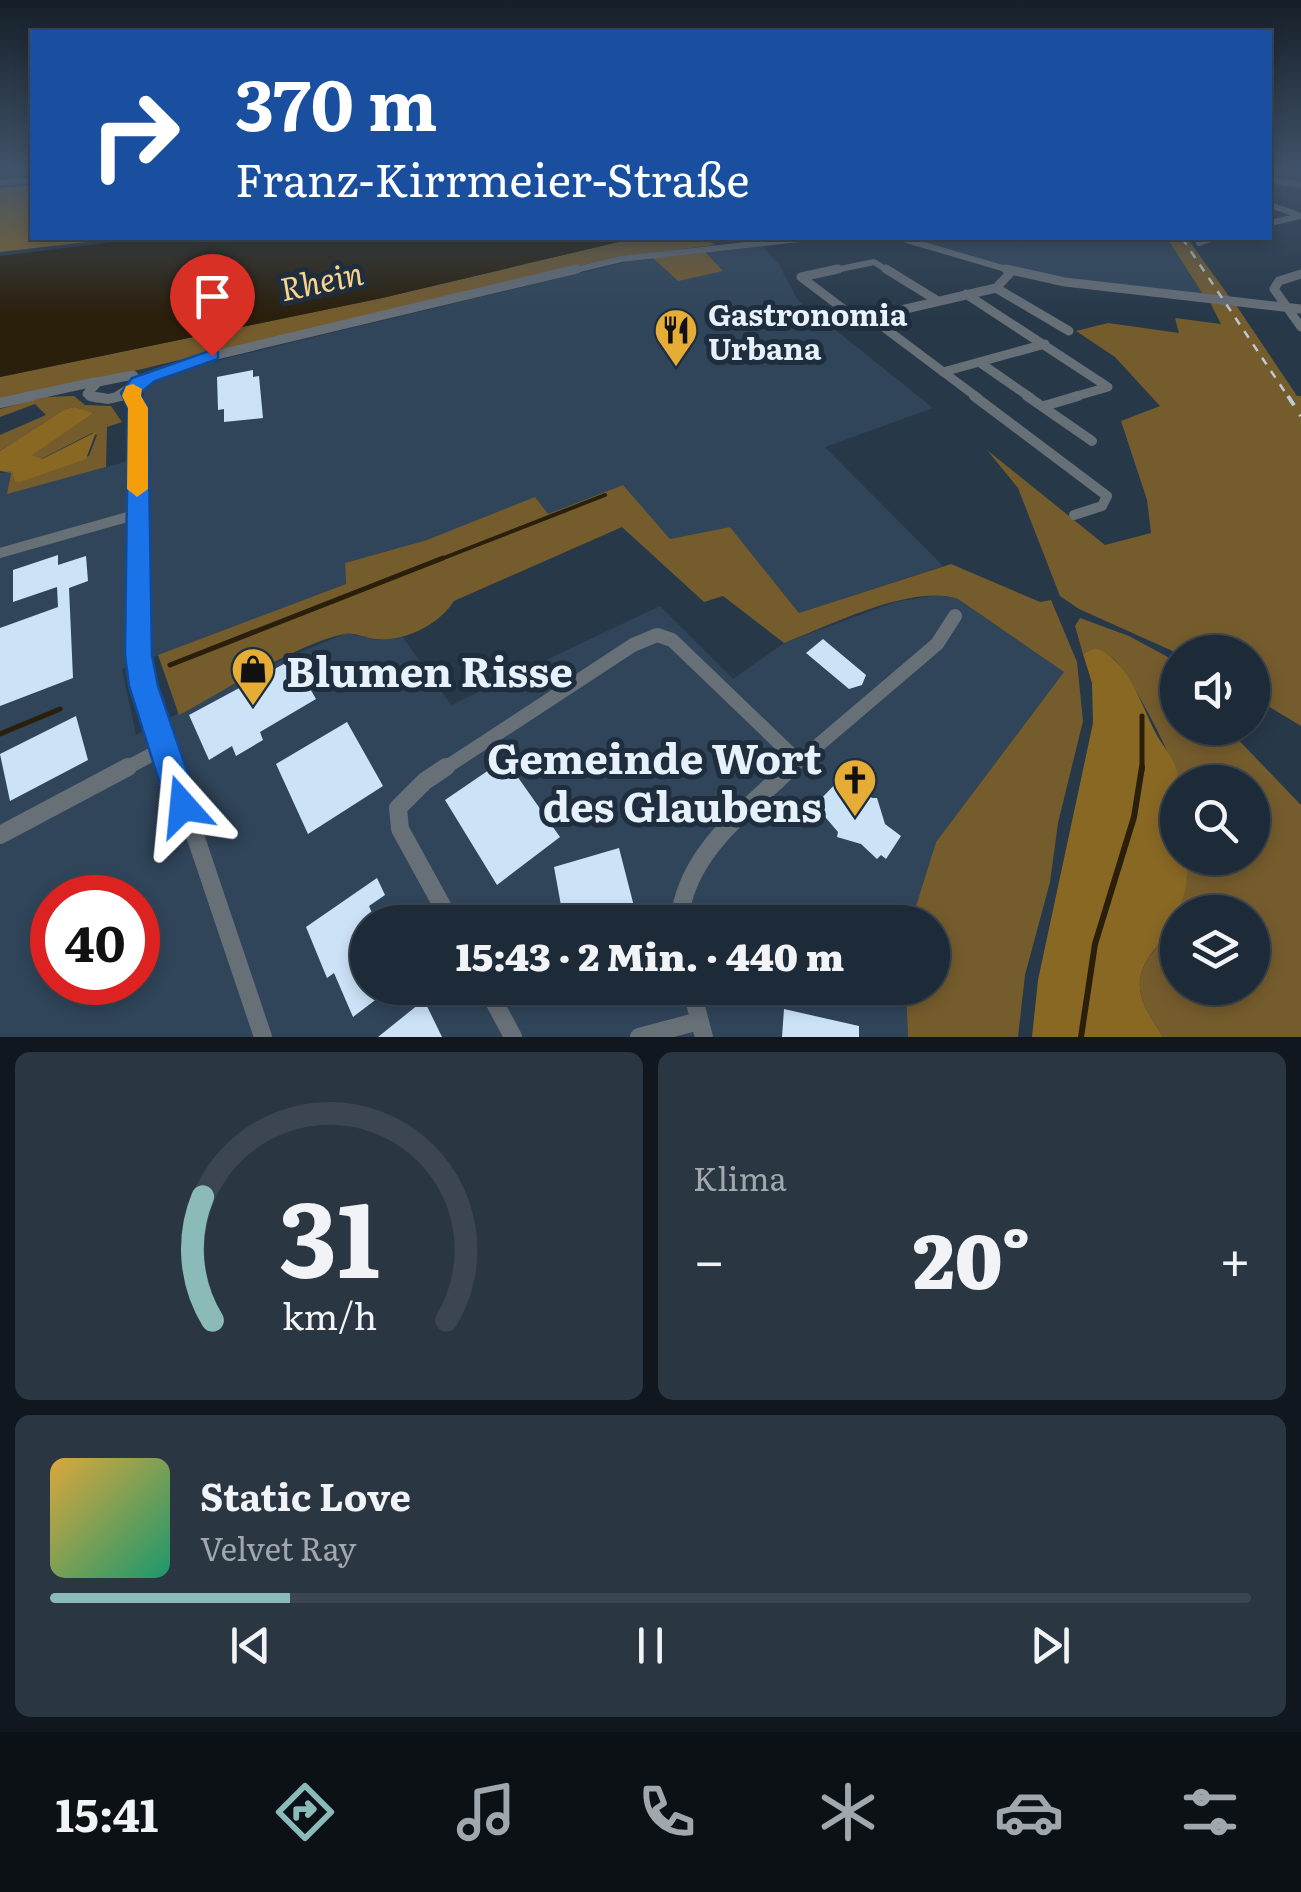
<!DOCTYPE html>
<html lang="de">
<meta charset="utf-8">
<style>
:root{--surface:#1d2a37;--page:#2a3642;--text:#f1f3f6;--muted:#a0a7ad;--line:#3b4652;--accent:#8bbbb9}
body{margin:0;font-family:Literata,serif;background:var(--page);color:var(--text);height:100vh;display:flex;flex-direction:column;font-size:38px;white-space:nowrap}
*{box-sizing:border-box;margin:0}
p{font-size:32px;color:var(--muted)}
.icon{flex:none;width:55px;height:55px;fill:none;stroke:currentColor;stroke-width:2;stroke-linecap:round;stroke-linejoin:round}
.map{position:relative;height:1037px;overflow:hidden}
.sheet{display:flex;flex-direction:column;gap:15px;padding:15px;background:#10171e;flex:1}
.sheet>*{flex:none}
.hud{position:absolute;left:30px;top:30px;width:1242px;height:210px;border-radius:0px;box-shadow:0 5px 15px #0003,0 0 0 2px var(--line);background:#1a4fa0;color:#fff;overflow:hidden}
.fabs{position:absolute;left:1160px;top:635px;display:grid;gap:20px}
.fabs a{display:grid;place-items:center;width:110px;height:110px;border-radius:50%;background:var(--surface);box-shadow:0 5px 15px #0003,0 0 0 2px var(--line);font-size:50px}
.speed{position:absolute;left:30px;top:875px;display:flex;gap:20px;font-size:50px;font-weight:700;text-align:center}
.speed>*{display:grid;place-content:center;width:130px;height:130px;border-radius:50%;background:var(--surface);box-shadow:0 5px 15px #0003,0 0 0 2px var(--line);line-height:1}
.speed .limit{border:15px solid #d22;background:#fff;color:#111}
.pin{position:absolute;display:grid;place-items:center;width:85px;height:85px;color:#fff;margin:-102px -42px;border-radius:50% 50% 50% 0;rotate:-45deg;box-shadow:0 0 10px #0007}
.pin .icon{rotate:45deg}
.me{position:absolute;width:110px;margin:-55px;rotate:342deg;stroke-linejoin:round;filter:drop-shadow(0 0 8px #0008)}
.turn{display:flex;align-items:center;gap:35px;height:210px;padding:0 40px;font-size:45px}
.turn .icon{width:130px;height:130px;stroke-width:2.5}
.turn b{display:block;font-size:70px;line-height:85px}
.big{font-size:75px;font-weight:800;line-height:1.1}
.sheet .card{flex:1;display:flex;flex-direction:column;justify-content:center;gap:15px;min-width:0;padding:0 35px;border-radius:15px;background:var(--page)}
.sheet .dial{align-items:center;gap:0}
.dial svg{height:260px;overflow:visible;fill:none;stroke:var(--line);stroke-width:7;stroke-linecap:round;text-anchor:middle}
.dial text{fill:var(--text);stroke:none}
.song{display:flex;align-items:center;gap:30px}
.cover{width:120px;height:120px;border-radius:15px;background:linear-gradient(135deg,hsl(40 70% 55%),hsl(160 70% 35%))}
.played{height:10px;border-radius:5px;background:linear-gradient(90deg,var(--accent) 20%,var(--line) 20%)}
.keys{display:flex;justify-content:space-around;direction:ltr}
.heat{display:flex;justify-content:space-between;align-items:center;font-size:55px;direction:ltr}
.sheet .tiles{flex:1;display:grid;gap:15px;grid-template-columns:1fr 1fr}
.card:last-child{grid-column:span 2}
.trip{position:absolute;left:350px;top:905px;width:600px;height:100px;border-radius:50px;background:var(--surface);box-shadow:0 5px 15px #0003,0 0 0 2px var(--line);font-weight:800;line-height:100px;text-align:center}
.dock{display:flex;height:160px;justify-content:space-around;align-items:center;background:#0c1116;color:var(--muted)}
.dock .icon{width:70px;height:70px}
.dock .on{color:var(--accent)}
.dock b{font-size:45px;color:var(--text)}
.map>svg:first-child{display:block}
</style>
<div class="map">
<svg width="1301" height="1037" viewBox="0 0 1301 1037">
<rect width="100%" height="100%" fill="#273849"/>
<path fill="#30455a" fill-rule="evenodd" d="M906,238H1167L1204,296L1063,280L1019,271Z
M762,246L779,265L798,300L933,408L825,447L943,566L799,613L730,527L670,539L623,485L548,514L427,540L345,563L346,584L122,669L136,735L283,659L347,633L377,640L402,636L451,705L660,606L733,679L784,643L895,602L938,595L958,599L1064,672L936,842L911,922H368V988H906L908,1037H0V473L11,472L8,493L148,456L143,387L186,368L634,260ZM52,898H138V982H52Z"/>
<path fill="#755c2d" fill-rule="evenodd" d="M635,238H704L715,245L617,257L196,356C131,372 66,387 0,401V377L382,298Z
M1167,238H1187L1231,299L1204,296Z
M705,252L723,271L678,281L653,258Z
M1210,302L1236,305L1297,396H1301V726L1253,697L1252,652L1177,653L1079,609L1060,596L1018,488L987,450L1105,545L1151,533L1147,500L1121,421L1160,406L1115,357L1076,331L1108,323L1179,333L1175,318L1221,324Z
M74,396L85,405L111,406L122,422L107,427L106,467L7,494L11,473L0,471H12L15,475L89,456L97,435L92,433L41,459L31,455L94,413L75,407L65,409L0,451V435L46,415L35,404L0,417V409L45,397Z
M623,485L670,539L730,527L799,613L951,564L1040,602L1051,600L1077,662L1083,721L1058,823L1050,882L1025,975L1018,1037H908L906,988H932V922H911L936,842L1064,672L958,599C912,583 829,626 784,643L723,596L704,602L622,527L454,601C439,625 404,642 375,639C365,638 354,632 345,634C298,643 222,692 179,715L158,655L346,584L345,563L427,540L535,497L548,514Z
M1080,618L1129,636L1177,662L1178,728H1227L1301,805V1037H1163C1156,1024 1144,1010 1141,995C1135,968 1153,954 1167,933C1180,912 1189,881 1187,858H1252V782H1178C1176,761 1131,677 1115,660C1110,655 1100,651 1094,648L1083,654L1075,626ZM1178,912H1252V988H1178Z"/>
<path fill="#896824" d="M32,185V238H123L0,252V188Z
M75,407L94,413L32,455L42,459L96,432L86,459L20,482L15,481L12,471H0V451L65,409Z
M1094,648C1127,657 1141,704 1155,732C1162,746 1175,758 1177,773C1182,798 1178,831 1178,858H1187C1189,884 1182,910 1167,933C1153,953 1135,968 1141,995C1144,1010 1156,1024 1163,1037H1032L1038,980L1093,723L1092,683L1083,654Z"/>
<path fill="#2a1f0a" d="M146,238H635L382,298L0,377V256Z"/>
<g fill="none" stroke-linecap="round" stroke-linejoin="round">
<path stroke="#2a1f0a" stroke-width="4" d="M436,561L605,495"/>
<path stroke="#2a1f0a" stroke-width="5" d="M170,665L443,558
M1142,716V770
M0,734L60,709"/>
<path stroke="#2a1f0a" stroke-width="6" d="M1081,1037L1095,944L1134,817L1142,767"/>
</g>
<path fill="#cce2f7" d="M253,370V377L259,376L263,418L224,422V409L218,410L217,377Z
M58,555V565L86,556L88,581L69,588L73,678L0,706V628L58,607L57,587L13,602V570Z
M823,639L866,675L862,685L849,689L806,653Z
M293,659L316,699L260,732L263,740L236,756L232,746L209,760L189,715Z
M76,716L88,760L10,801L0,754Z
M347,722L383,786L308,834L276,764Z
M505,759L560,837L497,885L445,800Z
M844,775L857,788L859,785L872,798H877L885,824L901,836L886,859L881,855L877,859L861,844L837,837L838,832L815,805Z
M619,848L638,922H564L554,867Z
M377,878L385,895L369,906L376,922H368V988H391L353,1017L334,973L327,978L306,927Z
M424,1000L442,1037H378Z
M784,1009L859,1026V1037H782Z"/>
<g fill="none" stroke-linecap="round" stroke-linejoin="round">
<path stroke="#676f77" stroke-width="6" d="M1270,180L1301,185
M0,183L32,180
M1270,205L1301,216
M1270,223L1301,216
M900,238L1016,272
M1199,243L1213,238
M567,272L621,259L808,238
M826,272L874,262L890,272"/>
<path stroke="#676f77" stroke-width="9" d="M886,269L938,301
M1006,269L1065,282L1301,309
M1301,274L1279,281L1274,289L1301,327
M801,277L858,320L996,288L1012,271
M801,277L838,269
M996,288L1069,331
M966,294L1108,387L1070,398
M870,317L978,398
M979,362L1031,398
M943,372L1045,344
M139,382L212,356L577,269
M133,390L135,398
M21,398L94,382
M96,398L87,394L98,382L133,375L139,382L114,398"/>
<path stroke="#676f77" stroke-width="10" d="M90,396L108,399L121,396
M135,396L138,408V561
M974,396L1107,496L1102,506L1074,515
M1027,396L1092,441
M0,403L32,396
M1044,406L1078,396
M0,553L138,514"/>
<path stroke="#676f77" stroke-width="14" d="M138,558V655L144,686L172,770
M123,770L164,748
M442,770L633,645L657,635L672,640L798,761
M789,770L937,644L955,616"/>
<path stroke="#676f77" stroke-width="18" d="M172,767L263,1037
M446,767L425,781L398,808L400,829L451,922
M0,835L128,767
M679,922C686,852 744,813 791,767
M487,988L513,1037
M691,988L704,1037
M639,1037L699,1021"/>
<path stroke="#bdc9d4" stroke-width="2.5" stroke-dasharray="8 8" stroke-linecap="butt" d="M1182,238L1289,398"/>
<path stroke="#bdc9d4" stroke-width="4" stroke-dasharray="11 11" stroke-linecap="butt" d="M1288,396L1301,416"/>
</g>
<linearGradient id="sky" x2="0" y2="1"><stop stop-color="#151f28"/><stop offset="0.54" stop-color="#41536a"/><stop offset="1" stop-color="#41536a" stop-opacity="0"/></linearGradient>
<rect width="1301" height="317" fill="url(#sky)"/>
<path fill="#1a73e8" stroke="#114b97" stroke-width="2.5" d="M212,350L218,352V359L155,381L140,393L148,408L152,655L158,686L199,806L194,817L183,822L171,817L167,806L129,686L125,655L128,408L121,393L132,378Z"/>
<path fill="#f59e0b" d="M133,384L142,389L141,396L148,408V489L137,497L127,489L128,408L122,396L126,386Z"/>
<defs>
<g id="restaurant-pin" transform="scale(2.25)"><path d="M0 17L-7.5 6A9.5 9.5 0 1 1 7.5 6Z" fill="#e5ad36" stroke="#1e2e3e"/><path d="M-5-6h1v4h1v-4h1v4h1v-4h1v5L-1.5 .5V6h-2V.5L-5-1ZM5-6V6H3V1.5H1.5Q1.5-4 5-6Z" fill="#111"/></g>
<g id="shop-pin" transform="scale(2.25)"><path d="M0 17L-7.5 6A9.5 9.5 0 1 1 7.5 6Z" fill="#e5ad36" stroke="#1e2e3e"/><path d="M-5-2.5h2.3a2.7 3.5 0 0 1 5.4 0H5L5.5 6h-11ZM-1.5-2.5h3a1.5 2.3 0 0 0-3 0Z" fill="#111"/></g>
<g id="church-pin" transform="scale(2.25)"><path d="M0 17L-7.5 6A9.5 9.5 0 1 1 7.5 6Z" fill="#e5ad36" stroke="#1e2e3e"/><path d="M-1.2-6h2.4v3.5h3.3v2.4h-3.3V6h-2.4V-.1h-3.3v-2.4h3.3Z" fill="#111"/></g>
</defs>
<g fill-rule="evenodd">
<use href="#restaurant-pin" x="676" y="330"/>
<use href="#shop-pin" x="253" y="669"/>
<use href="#church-pin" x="855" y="780"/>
</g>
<g text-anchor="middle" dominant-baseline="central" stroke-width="10" stroke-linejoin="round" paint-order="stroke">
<g font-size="30" font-weight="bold" fill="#e6f1fb" stroke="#1e2e3e" text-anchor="start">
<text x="708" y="313">Gastronomia<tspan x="708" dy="34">Urbana</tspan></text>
</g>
<g font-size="32" font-style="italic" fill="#f9d28b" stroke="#1e2e3e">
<text transform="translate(321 279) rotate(-12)">Rhein</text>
</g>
<g font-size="42" font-weight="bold" fill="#e6f1fb" stroke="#1e2e3e" text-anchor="start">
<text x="286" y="669">Blumen Risse</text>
<text x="822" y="756" text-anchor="end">Gemeinde Wort<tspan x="822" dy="48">des Glaubens</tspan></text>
</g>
</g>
</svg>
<div class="fabs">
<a><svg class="icon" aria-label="sound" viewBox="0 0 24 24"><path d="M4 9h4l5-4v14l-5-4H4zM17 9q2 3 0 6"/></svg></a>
<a><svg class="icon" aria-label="search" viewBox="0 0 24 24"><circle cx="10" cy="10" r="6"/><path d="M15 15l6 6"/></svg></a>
<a><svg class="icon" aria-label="layers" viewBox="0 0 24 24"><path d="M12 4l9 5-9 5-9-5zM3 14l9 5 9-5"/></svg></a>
</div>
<div class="speed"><div class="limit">40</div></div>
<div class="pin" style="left:212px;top:356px;background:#d93025"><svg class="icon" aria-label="arrive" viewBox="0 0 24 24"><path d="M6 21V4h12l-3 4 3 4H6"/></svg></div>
<svg class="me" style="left:183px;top:806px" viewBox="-20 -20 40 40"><path d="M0-17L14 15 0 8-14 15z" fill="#1a73e8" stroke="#fff" stroke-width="4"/></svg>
<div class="trip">15:43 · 2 Min. · 440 m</div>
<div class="hud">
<div class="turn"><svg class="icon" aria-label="right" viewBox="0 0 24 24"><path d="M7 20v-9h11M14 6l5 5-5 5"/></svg><div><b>370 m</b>Franz-Kirrmeier-Straße</div></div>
</div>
</div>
<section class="sheet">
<div class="tiles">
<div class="card dial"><svg viewBox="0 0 100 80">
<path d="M14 69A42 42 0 1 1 86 69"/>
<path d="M14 69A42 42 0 0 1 11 31" stroke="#8bbbb9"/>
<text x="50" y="56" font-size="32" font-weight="700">31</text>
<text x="50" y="72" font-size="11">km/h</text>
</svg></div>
<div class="card"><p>Klima</p>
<div class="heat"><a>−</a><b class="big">20°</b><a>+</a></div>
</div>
<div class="card">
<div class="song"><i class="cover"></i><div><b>Static Love</b><p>Velvet Ray</p></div></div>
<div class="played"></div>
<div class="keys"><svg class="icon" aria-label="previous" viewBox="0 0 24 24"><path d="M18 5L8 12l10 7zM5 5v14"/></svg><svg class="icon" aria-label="pause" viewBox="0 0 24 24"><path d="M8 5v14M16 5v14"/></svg><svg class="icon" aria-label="next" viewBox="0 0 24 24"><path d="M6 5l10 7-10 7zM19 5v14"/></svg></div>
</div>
</div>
</section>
<nav class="dock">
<b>15:41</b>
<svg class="icon on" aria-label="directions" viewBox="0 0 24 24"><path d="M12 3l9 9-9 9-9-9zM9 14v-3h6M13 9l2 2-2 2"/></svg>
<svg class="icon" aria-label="music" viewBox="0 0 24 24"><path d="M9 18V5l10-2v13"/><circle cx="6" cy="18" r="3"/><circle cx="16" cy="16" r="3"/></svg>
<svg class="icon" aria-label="phone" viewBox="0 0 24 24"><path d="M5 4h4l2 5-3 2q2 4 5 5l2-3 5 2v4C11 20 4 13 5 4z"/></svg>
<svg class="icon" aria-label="climate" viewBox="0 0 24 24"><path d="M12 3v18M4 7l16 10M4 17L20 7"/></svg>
<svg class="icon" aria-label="car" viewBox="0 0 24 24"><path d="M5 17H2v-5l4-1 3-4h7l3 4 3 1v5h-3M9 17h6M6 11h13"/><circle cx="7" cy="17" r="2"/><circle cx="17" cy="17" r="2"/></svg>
<svg class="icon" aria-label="filters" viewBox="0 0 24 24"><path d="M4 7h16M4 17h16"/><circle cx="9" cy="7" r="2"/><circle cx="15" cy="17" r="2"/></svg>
</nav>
